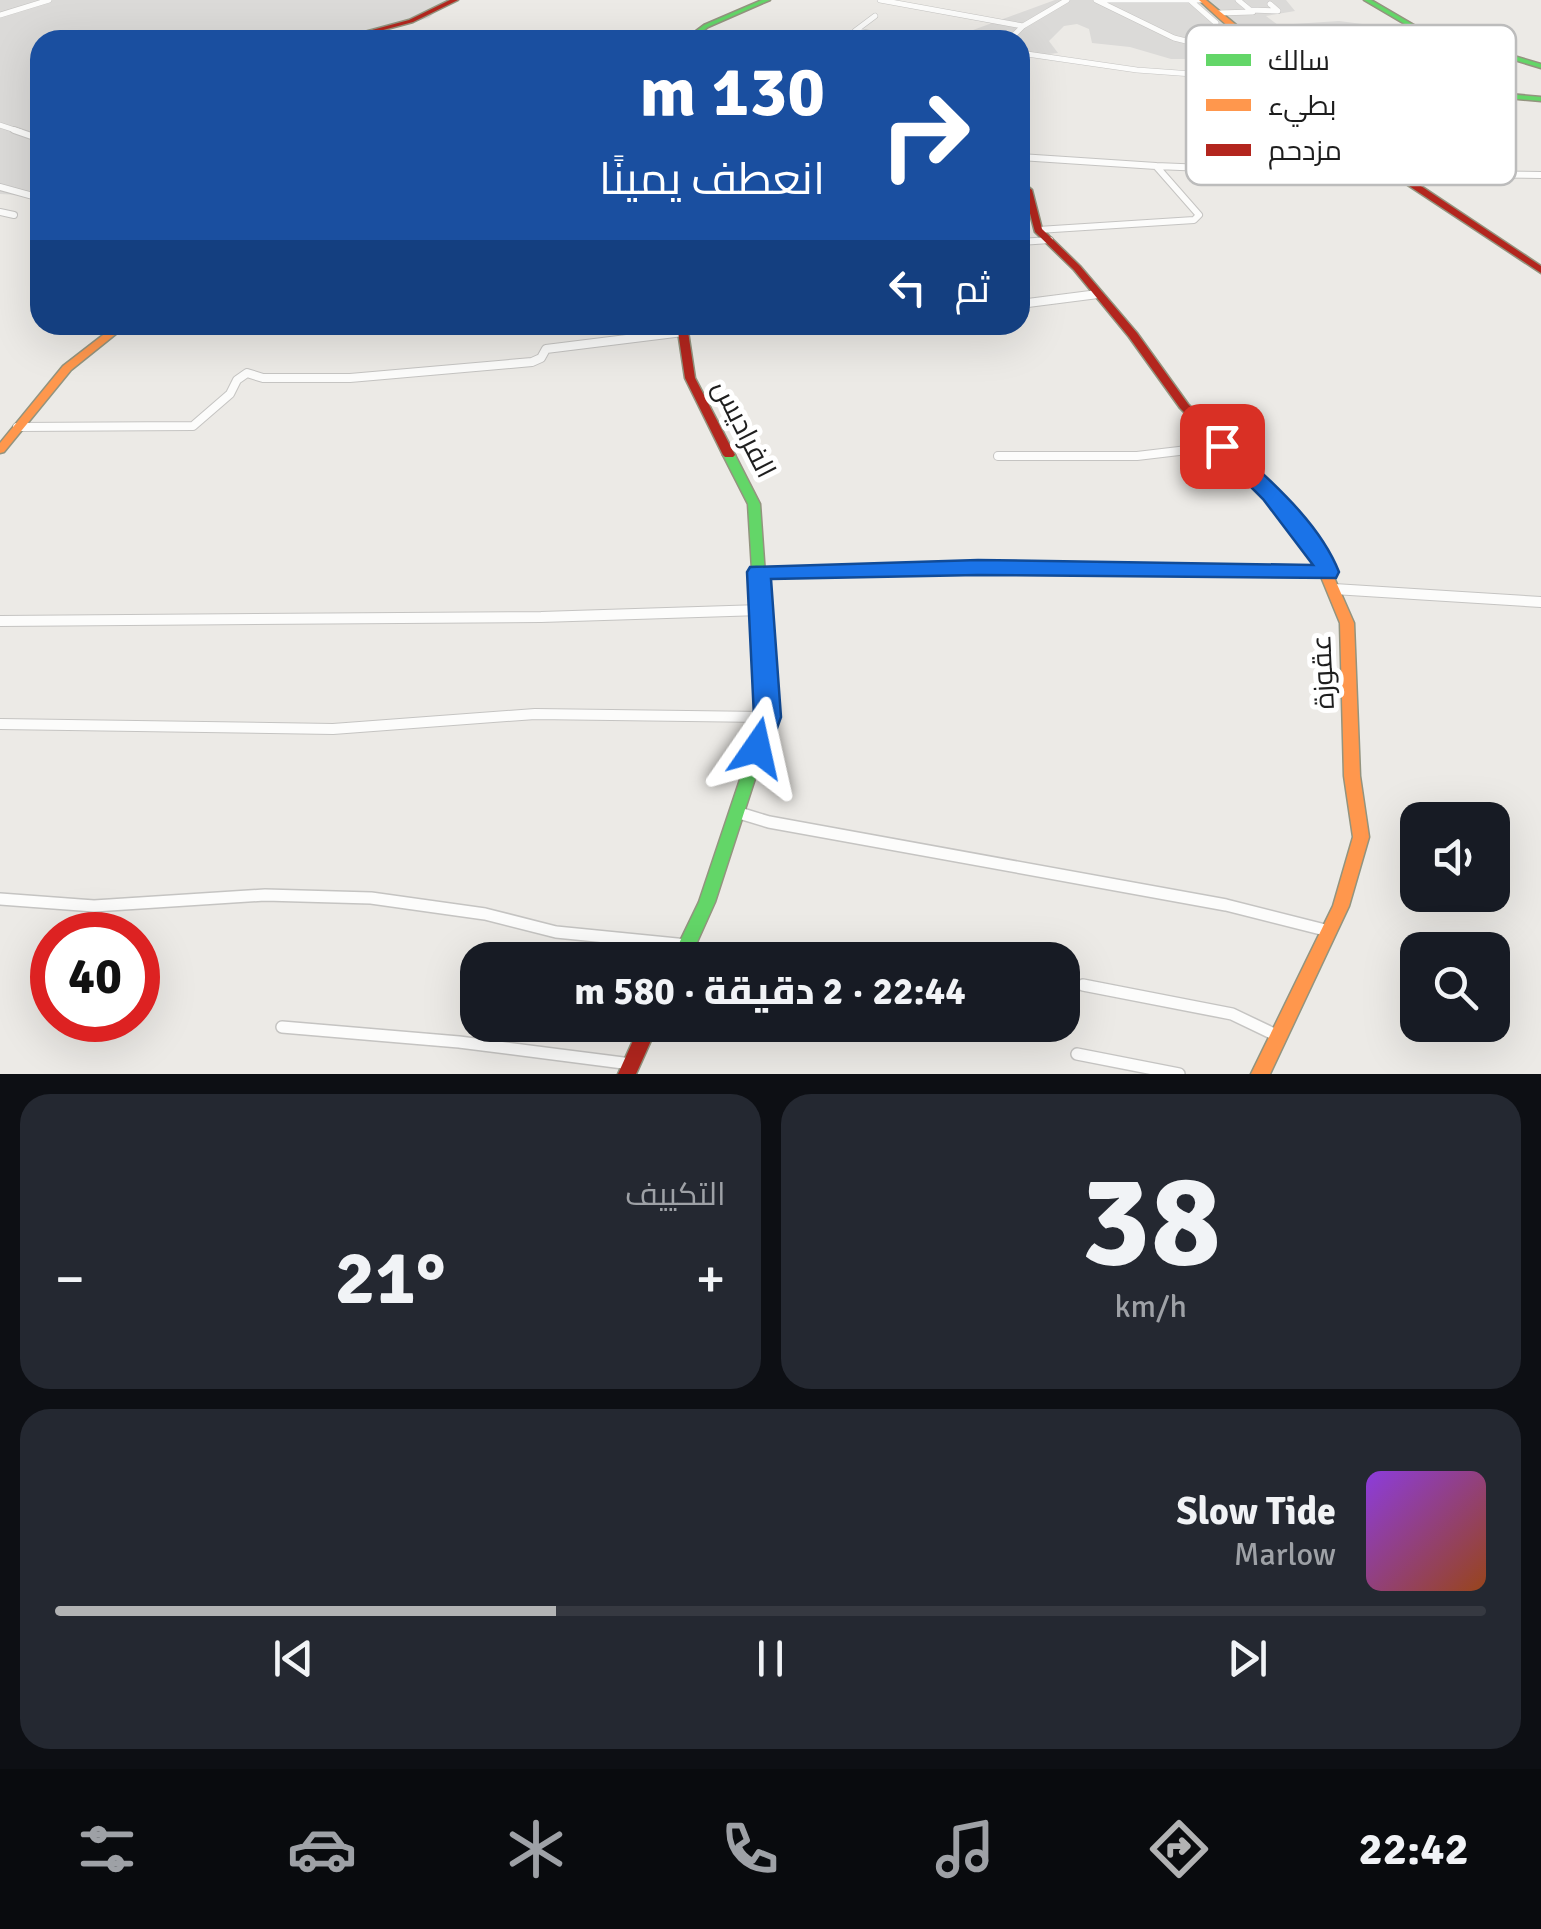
<!DOCTYPE html>
<html lang="ar">
<meta charset="utf-8">
<style>
:root{--surface:#171b24;--page:#242831;--text:#f1f3f6;--muted:#9ea1a6;--line:#363941;--accent:#b2b3b4}
body{margin:0;font-family:Signika,Cairo,sans-serif;background:var(--page);color:var(--text);direction:rtl;height:100vh;display:flex;flex-direction:column;font-size:38px;white-space:nowrap}
*{box-sizing:border-box;margin:0}
p{font-size:32px;color:var(--muted)}
.icon{flex:none;width:55px;height:55px;fill:none;stroke:currentColor;stroke-width:2;stroke-linecap:round;stroke-linejoin:round}
.map{position:relative;height:1074px;overflow:hidden;direction:ltr}
.panel{display:flex;flex-direction:column;gap:20px;padding:20px;background:#0d0f14;flex:1}
.panel>*{flex:none}
.top-card{position:absolute;left:30px;top:30px;width:1000px;height:305px;border-radius:30px;box-shadow:0 10px 40px #0002;direction:rtl;background:#1a4fa0;color:#fff;overflow:hidden}
.tools{position:absolute;left:1400px;top:802px;display:grid;gap:20px}
.tools a{display:grid;place-items:center;width:110px;height:110px;border-radius:20px;background:var(--surface);box-shadow:0 10px 40px #0002;font-size:50px}
.speed{position:absolute;left:30px;top:912px;display:flex;gap:20px;font-size:50px;font-weight:700;text-align:center}
.speed>*{display:grid;place-content:center;width:130px;height:130px;border-radius:50%;background:var(--surface);box-shadow:0 10px 40px #0002;line-height:1}
.speed .limit{border:15px solid #d22;background:#fff;color:#111}
.pin{position:absolute;display:grid;place-items:center;width:85px;height:85px;color:#fff;margin:-42px;border-radius:20px;box-shadow:0 5px 15px #0006}
.me{position:absolute;width:110px;margin:-55px;rotate:11deg;stroke-linejoin:round;filter:drop-shadow(0 0 8px #0008)}
.turn{display:flex;align-items:center;gap:35px;height:210px;padding:0 40px;font-size:45px}
.turn .icon{width:130px;height:130px;stroke-width:2.5}
.turn b{display:block;font-size:70px;line-height:85px}
.then{display:flex;align-items:center;height:95px;padding:0 40px;background:#0003;gap:20px;font-size:38px}
.big{font-size:75px;font-weight:800;line-height:1.1}
.panel .widget{flex:1;display:flex;flex-direction:column;justify-content:center;gap:15px;min-width:0;padding:0 35px;border-radius:30px;background:var(--page)}
.panel .dial{align-items:center;gap:0}
.dial b{font-size:130px;line-height:1}
.song{display:flex;align-items:center;gap:30px}
.cover{width:120px;height:120px;border-radius:15px;background:linear-gradient(135deg,hsl(270 70% 55%),hsl(20 70% 35%))}
.played{height:10px;border-radius:5px;background:linear-gradient(90deg,var(--accent) 35%,var(--line) 35%)}
.keys{display:flex;justify-content:space-around;direction:ltr}
.heat{display:flex;justify-content:space-between;align-items:center;font-size:55px;direction:ltr}
.panel .tiles{flex:1;display:grid;gap:20px;grid-template-columns:1fr 1fr}
.widget:last-child{grid-column:span 2}
.trip{position:absolute;left:460px;top:942px;width:620px;height:100px;border-radius:30px;background:var(--surface);box-shadow:0 10px 40px #0002;font-weight:800;line-height:100px;text-align:center;direction:rtl}
.tab-bar{display:flex;height:160px;justify-content:space-around;align-items:center;background:#090b0e;color:var(--muted)}
.tab-bar .icon{width:70px;height:70px}
.tab-bar .active{color:var(--accent)}
.tab-bar b{font-size:45px;color:var(--text)}
.map>svg:first-child{display:block}
</style>
<div class="map">
<svg width="1541" height="1074" viewBox="0 0 1541 1074">
<rect width="100%" height="100%" fill="#eceae6"/>
<path fill="#dbdad8" d="M0,0H447L429,18L371,33L386,40H40V196L0,194Z
M1055,0H1286L1295,11L1266,16L1278,25L1339,21L1378,26L1458,50L1398,60L1500,90L1497,120L1315,105L1202,59H1171L1130,47L1092,43L1089,29L1077,24L1064,26L1049,41L1058,53L1020,57V40L954,37Z"/>
<g fill="none" stroke-linecap="round" stroke-linejoin="round">
<g stroke="#c5c4c2" stroke-width="6">
<path id="street-far4" d="M880,0L1023,26
M1096,0L1174,38L1263,60
M1099,0H1202
M1238,0L1250,10L1278,11L1270,4
M1191,1L1216,23
M1218,13L1253,12
M0,15L49,0
M875,16L855,31L891,36
M889,38L923,40
M1009,40L1023,26L1067,0
M1189,47L1250,78L1288,87
M1020,53L1137,70L1248,78
M1272,53L1357,39L1345,33
M1356,61L1447,91
M1324,71L1400,46L1411,49
M1020,77L1024,91L1020,124
M0,125L21,132"/>
</g>
<g stroke="#c5c4c2" stroke-width="8">
<path id="street-far3" d="M14,130L40,139
M1020,157L1156,166L1199,215L1194,220L1038,230
M1156,166L1400,176
M1414,185L1455,174L1541,175
M0,187L40,198
M0,212L14,215
M1020,242L1050,240
M1083,296L1098,294"/>
</g>
<g stroke="#c5c4c2" stroke-width="10">
<path id="street-far2" d="M1020,304L1098,294
M17,427L193,426L230,394L237,380L247,373L263,378H350L532,362L541,358L546,349L683,332
M998,456H1137L1221,446"/>
</g>
<g stroke="#c5c4c2" stroke-width="12">
<path id="street-far1" d="M758,572L978,568L1327,572
M1334,589L1541,602
M0,621L541,617L761,610
M0,724L333,729L535,714L768,717"/>
</g>
<g stroke="#c5c4c2" stroke-width="14">
<path id="street" d="M736,812L769,822L1226,905L1329,931
M0,899L94,906L265,895L371,898L485,914L556,932L687,945
M1083,985L1232,1014L1278,1036
M282,1027L459,1042L631,1064
M1077,1054L1179,1074"/>
</g>
<g stroke="#93947f" stroke-width="3">
<path id="fast" d="M762,0H770L708,27L691,40H684L704,25Z
M1364,0H1371L1419,28L1541,64V68L1415,30Z
M1286,59L1399,84L1541,97V101L1399,88L1284,62V60Z
M729,452L735,455L760,504L775,717L715,902L689,960H671L699,902L761,717L748,504L723,455Z"/>
</g>
<g stroke="#93947f" stroke-width="3">
<path id="slow" d="M1199,0H1206L1264,48L1287,59C1263,62 1218,17 1199,0Z
M116,325H127L71,370L4,452L0,453V443L63,366Z
M1316,546L1322,550L1354,623L1360,776L1369,837L1349,906L1270,1074H1251L1333,906L1353,837L1344,776L1340,623L1310,550Z"/>
</g>
<g stroke="#93947f" stroke-width="3">
<path id="jam" d="M450,0H458L413,22L346,40H335L409,20Z
M1267,62L1269,63L1274,72L1403,174L1541,266V273L1397,178L1269,74L1264,64Z
M1020,180L1032,190L1042,229L1080,266L1137,333L1188,404L1274,491L1320,547L1322,550L1320,553H1312L1266,497L1180,408L1129,337L1074,270L1035,232L1024,191L1020,187Z
M677,325H687L695,378L735,455L733,457H725L723,455L685,378Z
M640,1025H658L636,1074H618Z"/>
</g>
<use href="#street-far4" stroke="#fcfcfb" stroke-width="5"/>
<use href="#street-far3" stroke="#fcfcfb" stroke-width="6"/>
<use href="#street-far2" stroke="#fcfcfb" stroke-width="8"/>
<use href="#street-far1" stroke="#fcfcfb" stroke-width="10"/>
<use href="#street" stroke="#fcfcfb" stroke-width="11"/>
<use href="#fast" fill="#63d668" fill-rule="evenodd"/>
<use href="#slow" fill="#ff974d" fill-rule="evenodd"/>
<use href="#jam" fill="#b3261e" fill-rule="evenodd"/>
</g>
<path fill="#1a73e8" stroke="#114b97" stroke-width="2.5" d="M1222,440L1229,442C1268,479 1319,521 1339,572L1336,578L978,575L771,579L781,717L767,756L757,759L748,756L744,748L754,717L747,572L750,567L978,560L1313,565L1263,499L1214,450L1211,446L1214,442Z"/>
<g text-anchor="middle" dominant-baseline="central" stroke-width="10" stroke-linejoin="round" paint-order="stroke">
<g font-size="28" fill="#1e1e1e" stroke="#fff">
<text transform="translate(744 429) rotate(63)">الفراديس</text>
<text transform="translate(1323 672) rotate(-93)">عقوزة</text>
</g>
</g>
<rect x="1186" y="25" width="330" height="160" rx="15" fill="#fff" stroke="#bcbcbc" stroke-width="2.5"/>
<rect x="1206" y="54" width="45" height="12" fill="#63d668"/>
<rect x="1206" y="99" width="45" height="12" fill="#ff974d"/>
<rect x="1206" y="144" width="45" height="12" fill="#b3261e"/>
<g font-size="28" fill="#1e1e1e">
<text x="1268" y="70">سالك</text>
<text x="1268" y="115">بطيء</text>
<text x="1268" y="160">مزدحم</text>
</g>
</svg>
<div class="tools">
<a><svg class="icon" aria-label="sound" viewBox="0 0 24 24"><path d="M4 9h4l5-4v14l-5-4H4zM17 9q2 3 0 6"/></svg></a>
<a><svg class="icon" aria-label="search" viewBox="0 0 24 24"><circle cx="10" cy="10" r="6"/><path d="M15 15l6 6"/></svg></a>
</div>
<div class="speed"><div class="limit">40</div></div>
<div class="pin" style="left:1222px;top:446px;background:#d93025"><svg class="icon" aria-label="arrive" viewBox="0 0 24 24"><path d="M6 21V4h12l-3 4 3 4H6"/></svg></div>
<svg class="me" style="left:757px;top:748px" viewBox="-20 -20 40 40"><path d="M0-17L14 15 0 8-14 15z" fill="#1a73e8" stroke="#fff" stroke-width="4"/></svg>
<div class="trip">22:44 · 2 دقيقة · 580 m</div>
<div class="top-card">
<div class="turn"><svg class="icon" aria-label="right" viewBox="0 0 24 24"><path d="M7 20v-9h11M14 6l5 5-5 5"/></svg><div><b>130 m</b>انعطف يمينًا</div></div>
<div class="then">ثم<svg class="icon" aria-label="left" viewBox="0 0 24 24"><path d="M17 20v-9H6M10 6l-5 5 5 5"/></svg></div>
</div>
</div>
<section class="panel">
<div class="tiles">
<div class="widget dial"><b>38</b><p>km/h</p></div>
<div class="widget"><p>التكييف</p>
<div class="heat"><a>−</a><b class="big">21°</b><a>+</a></div>
</div>
<div class="widget">
<div class="song"><i class="cover"></i><div><b>Slow Tide</b><p>Marlow</p></div></div>
<div class="played"></div>
<div class="keys"><svg class="icon" aria-label="previous" viewBox="0 0 24 24"><path d="M18 5L8 12l10 7zM5 5v14"/></svg><svg class="icon" aria-label="pause" viewBox="0 0 24 24"><path d="M8 5v14M16 5v14"/></svg><svg class="icon" aria-label="next" viewBox="0 0 24 24"><path d="M6 5l10 7-10 7zM19 5v14"/></svg></div>
</div>
</div>
</section>
<nav class="tab-bar">
<b>22:42</b>
<svg class="icon active" aria-label="directions" viewBox="0 0 24 24"><path d="M12 3l9 9-9 9-9-9zM9 14v-3h6M13 9l2 2-2 2"/></svg>
<svg class="icon" aria-label="music" viewBox="0 0 24 24"><path d="M9 18V5l10-2v13"/><circle cx="6" cy="18" r="3"/><circle cx="16" cy="16" r="3"/></svg>
<svg class="icon" aria-label="phone" viewBox="0 0 24 24"><path d="M5 4h4l2 5-3 2q2 4 5 5l2-3 5 2v4C11 20 4 13 5 4z"/></svg>
<svg class="icon" aria-label="climate" viewBox="0 0 24 24"><path d="M12 3v18M4 7l16 10M4 17L20 7"/></svg>
<svg class="icon" aria-label="car" viewBox="0 0 24 24"><path d="M5 17H2v-5l4-1 3-4h7l3 4 3 1v5h-3M9 17h6M6 11h13"/><circle cx="7" cy="17" r="2"/><circle cx="17" cy="17" r="2"/></svg>
<svg class="icon" aria-label="filters" viewBox="0 0 24 24"><path d="M4 7h16M4 17h16"/><circle cx="9" cy="7" r="2"/><circle cx="15" cy="17" r="2"/></svg>
</nav>
